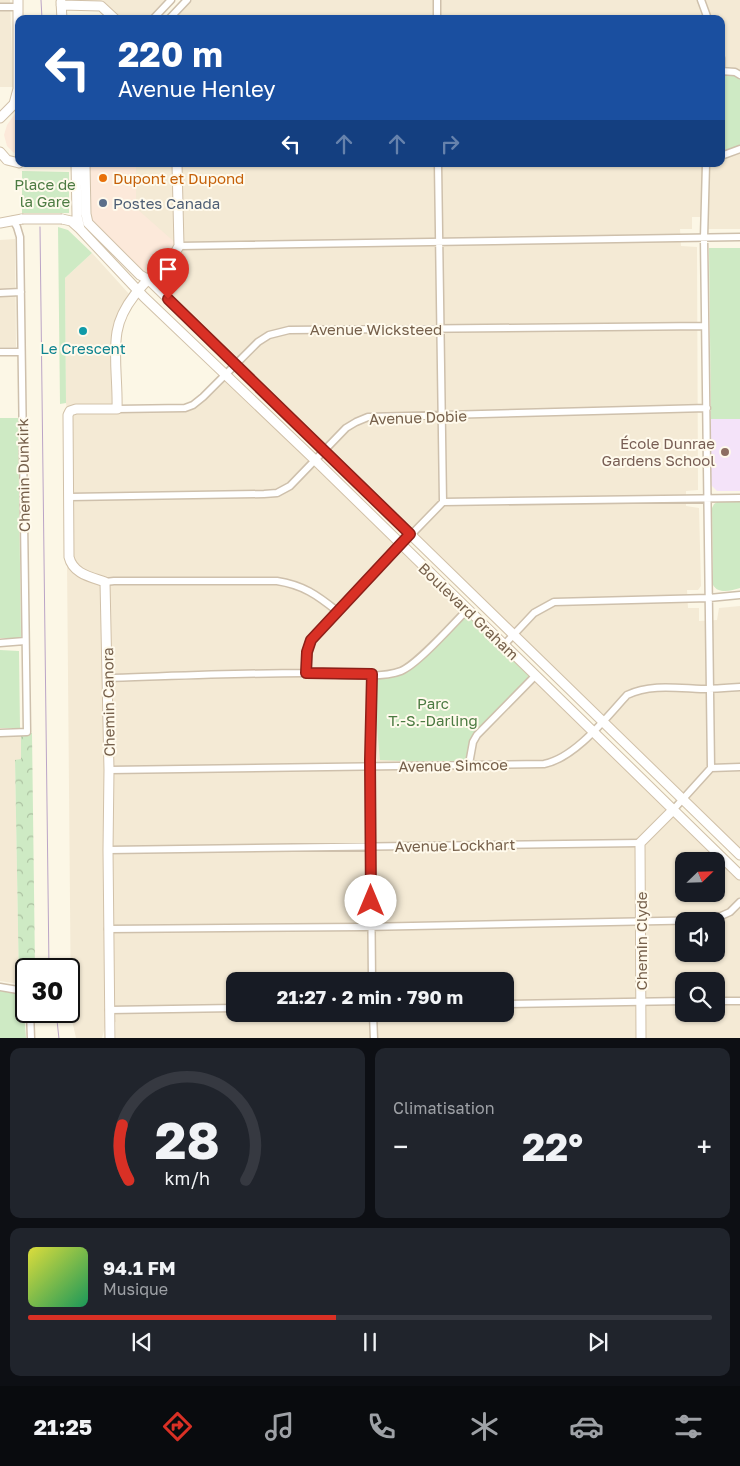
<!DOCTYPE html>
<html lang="fr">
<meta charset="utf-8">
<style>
:root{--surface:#171b24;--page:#20242c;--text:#f1f3f6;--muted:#9ea1a6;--line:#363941;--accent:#d93025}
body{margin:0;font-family:"Golos Text",sans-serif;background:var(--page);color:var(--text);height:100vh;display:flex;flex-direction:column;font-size:19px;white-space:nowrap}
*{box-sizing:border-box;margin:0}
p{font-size:16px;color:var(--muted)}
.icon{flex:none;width:28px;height:28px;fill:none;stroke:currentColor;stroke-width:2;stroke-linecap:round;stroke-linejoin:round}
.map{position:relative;height:1038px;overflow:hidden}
.sheet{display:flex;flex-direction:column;gap:10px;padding:10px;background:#0d0f14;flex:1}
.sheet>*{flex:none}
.guide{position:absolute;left:15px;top:15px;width:710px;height:152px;border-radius:10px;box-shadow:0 1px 4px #0004;background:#1a4fa0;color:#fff;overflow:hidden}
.needle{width:32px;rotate:67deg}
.controls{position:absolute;left:675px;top:852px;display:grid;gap:10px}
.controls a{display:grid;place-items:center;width:50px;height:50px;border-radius:10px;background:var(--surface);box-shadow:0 1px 4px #0004;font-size:25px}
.speed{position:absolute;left:15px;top:958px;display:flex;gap:10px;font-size:25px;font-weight:700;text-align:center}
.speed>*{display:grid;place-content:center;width:65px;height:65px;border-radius:50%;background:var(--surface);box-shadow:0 1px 4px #0004;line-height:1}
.speed .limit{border:2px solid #111;border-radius:8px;background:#fff;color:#111}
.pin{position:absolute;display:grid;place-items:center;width:42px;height:42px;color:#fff;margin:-51px -21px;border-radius:50% 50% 50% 0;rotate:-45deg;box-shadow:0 0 5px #0007}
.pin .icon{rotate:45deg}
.me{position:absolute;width:55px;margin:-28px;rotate:0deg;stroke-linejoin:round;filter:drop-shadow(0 0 4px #0008)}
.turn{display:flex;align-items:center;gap:18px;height:105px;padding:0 20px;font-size:22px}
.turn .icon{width:65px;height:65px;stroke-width:2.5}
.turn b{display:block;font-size:35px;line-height:42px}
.lanes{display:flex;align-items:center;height:48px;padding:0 20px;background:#0003;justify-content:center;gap:25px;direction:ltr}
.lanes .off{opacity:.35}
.big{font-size:38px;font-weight:700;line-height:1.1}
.sheet .card{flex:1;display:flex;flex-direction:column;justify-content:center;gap:8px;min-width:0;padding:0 18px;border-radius:10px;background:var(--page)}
.sheet .dial{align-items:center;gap:0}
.dial svg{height:130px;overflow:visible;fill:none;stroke:var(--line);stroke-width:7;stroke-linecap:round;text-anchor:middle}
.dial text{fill:var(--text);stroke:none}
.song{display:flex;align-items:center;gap:15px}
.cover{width:60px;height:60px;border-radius:8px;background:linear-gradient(135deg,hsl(60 70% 55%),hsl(150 70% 35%))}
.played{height:5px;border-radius:2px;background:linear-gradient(90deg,var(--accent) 45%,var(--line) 45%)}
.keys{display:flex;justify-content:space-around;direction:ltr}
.heat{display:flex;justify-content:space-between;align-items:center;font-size:28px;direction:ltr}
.sheet .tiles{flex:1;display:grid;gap:10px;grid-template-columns:1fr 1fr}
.card:last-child{grid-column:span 2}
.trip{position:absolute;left:226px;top:972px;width:288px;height:50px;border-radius:10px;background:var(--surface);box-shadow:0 1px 4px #0004;font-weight:700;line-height:50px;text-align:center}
.tab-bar{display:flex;height:80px;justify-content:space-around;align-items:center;background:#090b0e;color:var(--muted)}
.tab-bar .icon{width:35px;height:35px}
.tab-bar .selected{color:var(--accent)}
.tab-bar b{font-size:22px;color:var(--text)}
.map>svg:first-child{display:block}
</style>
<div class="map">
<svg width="740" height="1039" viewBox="0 0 740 1039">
<defs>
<pattern id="forest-crowns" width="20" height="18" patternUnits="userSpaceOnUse" patternTransform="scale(1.25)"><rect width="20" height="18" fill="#ceeac4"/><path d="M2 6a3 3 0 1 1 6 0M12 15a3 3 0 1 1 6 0" fill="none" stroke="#acc1a1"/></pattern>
</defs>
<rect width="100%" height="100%" fill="#fcf7e6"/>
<path fill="#f4ead5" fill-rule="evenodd" d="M0,0H10L13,87H0Z
M61,0H171L153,19H115L106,10L61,5Z
M187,0H740V229H708L709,217H692V229H680L681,246L697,247L698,490L686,491V506L699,508L701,586L698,590H687L688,608H699V621L717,620L719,608L740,606V852L149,280L136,208V164H721V19H169Z
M15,239L16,347H0V240Z
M92,253L130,295L120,323L118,408H185L226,374L740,875V1038L116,1039V1022L106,1024L102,1038H76L71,1016L67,561L68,415L66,403L65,278ZM684,861H716V894H684ZM684,921H716V954H684ZM235,981H505V1014H235ZM684,981H716V1014H684Z
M21,732V760H15L19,984L0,981V733Z"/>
<path fill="#fce9da" d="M19,108V150L14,153L7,146L4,135L7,125Z
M87,164H136V208L179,246L149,280L92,227L87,214Z"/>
<path fill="#f4e3f9" d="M711,419H740V491H717L711,485Z"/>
<path fill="#ceeac4" d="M722,71L740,75V149L721,156Z
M22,171L69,172V213H22Z
M58,227L68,230L92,253L65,278L66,403L60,404Z
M709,248H740V419H711Z
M0,418H18L21,638H0Z
M717,502H740V588C731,591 718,594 713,585L712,508L714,504Z
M468,609L535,676L477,735L469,764L380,760L372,674L403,670Z
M0,650L19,651L20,728H0Z
M0,991L18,994L23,997L26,1038H0Z"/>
<path fill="url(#forest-crowns)" d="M21,732L32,733L35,969H26V984H19L15,760L21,759Z"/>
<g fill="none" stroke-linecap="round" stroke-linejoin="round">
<g stroke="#cec0ac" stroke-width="9">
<path id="street" d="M437,0V19
M701,0L708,19
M0,7H18
M153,19L171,0
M169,19L187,0
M721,58V73
M721,71L735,72L740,75
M721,156L740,149
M438,164L443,502
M706,164L704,238L711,768
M179,246L740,237
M0,293L21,292
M0,352H21
M117,409L185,408L193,405L203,397L258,342L269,335L289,330L705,326
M69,497L264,494L277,493L290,486L346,428L356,422L368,417L707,408
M105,582L114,581H277C303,585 317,595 337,611
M0,643L25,641
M504,645L534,613L554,602L709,598L740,595
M306,673L307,652L311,640L337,611L443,502L740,498
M372,674L370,766L372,981
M108,678C174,676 240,673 306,673C332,673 378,680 401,671C418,664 453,624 468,609
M0,733L27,732L20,237L17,227L13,220
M469,764L473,742L477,735L535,676
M109,770L544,764C575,758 606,718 627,695C650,684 676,688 701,689C714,689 727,688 740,687
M673,810L711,768L740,767
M108,850L640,843
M108,929L363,927L712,920L730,912L740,902
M0,987L18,990L26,994
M716,1001H740
M505,1004L684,1001
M109,1010L235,1008
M30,1011L31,1039
M373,1014L374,1039"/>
</g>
<g stroke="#d1c1a9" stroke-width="11">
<path id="secondary" d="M61,2L62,19
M61,5L101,6L115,19
M0,118L14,104L18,89V0
M0,152L7,160L19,163
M76,164L77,216L80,229
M85,164L86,214L88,223L140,275L149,280L740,855
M62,219L71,221L80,229L144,297L315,460L740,875
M0,223L22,219
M110,1039L108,850L109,770L105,582C91,577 73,574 69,557L68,415L70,411L76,409H117C118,384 113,356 117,332C122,300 153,275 175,253L179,246L177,164
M641,1039L640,843L673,810"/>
</g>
<use href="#street" stroke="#fff" stroke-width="6"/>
<use href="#secondary" stroke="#fff" stroke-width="9"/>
<path stroke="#bba4c6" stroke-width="1" d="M41,0L42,19
M40,227L49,969
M56,1011L59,1039"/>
<g stroke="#d1c1a9" stroke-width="11" stroke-linecap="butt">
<path id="secondary-bridge" d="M22,219H62"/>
</g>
<use href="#secondary-bridge" stroke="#fff" stroke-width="9"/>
</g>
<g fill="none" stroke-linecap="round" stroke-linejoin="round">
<g stroke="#8d1f18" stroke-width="12">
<path id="route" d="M168,299L410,534L311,640L307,652L306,673L372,674L370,760L371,901"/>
</g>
<use href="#route" stroke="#d93025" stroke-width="9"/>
</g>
<circle fill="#e8710a" stroke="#fffaec" stroke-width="2" cx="103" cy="178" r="5"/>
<circle fill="#5c6f8a" stroke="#fffaec" stroke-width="2" cx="103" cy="203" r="5"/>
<circle fill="#0f9aa8" stroke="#fffaec" stroke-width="2" cx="83" cy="331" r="5"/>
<circle fill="#8d6e63" stroke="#fffaec" stroke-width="2" cx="725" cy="452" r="5"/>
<g text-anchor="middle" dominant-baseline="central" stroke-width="4" stroke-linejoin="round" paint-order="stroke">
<g font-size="15" fill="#c56008" stroke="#fffaec" text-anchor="start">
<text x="113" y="178">Dupont et Dupond</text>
</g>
<g font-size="15" fill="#4c7b42" stroke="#fffaec">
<text x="45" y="184">Place de<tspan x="45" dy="17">la Gare</tspan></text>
<text x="433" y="703">Parc<tspan x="433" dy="17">T.-S.-Darling</tspan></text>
</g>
<g font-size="15" fill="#4e5e75" stroke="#fffaec" text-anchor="start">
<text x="113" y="203">Postes Canada</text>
</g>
<g font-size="15" fill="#76604b" stroke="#fffaec">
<text x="376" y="329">Avenue Wicksteed</text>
<text transform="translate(418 417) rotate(-2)">Avenue Dobie</text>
<text transform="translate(23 475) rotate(-91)">Chemin Dunkirk</text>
<text transform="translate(469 611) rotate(44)">Boulevard Graham</text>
<text transform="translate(108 702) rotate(-91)">Chemin Canora</text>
<text transform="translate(453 765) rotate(-1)">Avenue Simcoe</text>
<text transform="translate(455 845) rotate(-1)">Avenue Lockhart</text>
<text transform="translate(641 941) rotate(-90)">Chemin Clyde</text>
</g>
<g font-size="15" fill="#0d838f" stroke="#fffaec">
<text x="83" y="348">Le Crescent</text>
</g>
<g font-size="15" fill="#785e54" stroke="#fffaec" text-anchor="end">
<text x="715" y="443">École Dunrae<tspan x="715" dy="17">Gardens School</tspan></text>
</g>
</g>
</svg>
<div class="controls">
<a><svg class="needle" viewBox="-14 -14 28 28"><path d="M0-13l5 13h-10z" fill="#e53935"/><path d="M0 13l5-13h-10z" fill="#9ea1a6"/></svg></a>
<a><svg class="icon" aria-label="sound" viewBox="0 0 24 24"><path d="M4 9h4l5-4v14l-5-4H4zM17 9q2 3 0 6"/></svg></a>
<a><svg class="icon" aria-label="search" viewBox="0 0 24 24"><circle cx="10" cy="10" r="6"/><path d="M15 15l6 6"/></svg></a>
</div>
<div class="speed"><div class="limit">30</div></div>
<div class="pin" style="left:168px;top:299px;background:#d93025"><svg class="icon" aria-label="arrive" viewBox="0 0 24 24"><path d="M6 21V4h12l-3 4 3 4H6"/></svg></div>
<svg class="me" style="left:371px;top:901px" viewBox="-20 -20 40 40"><circle r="19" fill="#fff"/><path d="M0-13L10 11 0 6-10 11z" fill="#d93025"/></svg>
<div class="trip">21:27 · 2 min · 790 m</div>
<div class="guide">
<div class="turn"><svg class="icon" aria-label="left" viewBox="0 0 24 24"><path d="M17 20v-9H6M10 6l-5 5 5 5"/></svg><div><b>220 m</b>Avenue Henley</div></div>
<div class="lanes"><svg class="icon" aria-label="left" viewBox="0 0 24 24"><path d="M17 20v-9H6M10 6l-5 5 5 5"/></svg><svg class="icon off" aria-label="ahead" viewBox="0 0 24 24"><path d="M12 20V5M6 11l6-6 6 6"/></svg><svg class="icon off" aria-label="ahead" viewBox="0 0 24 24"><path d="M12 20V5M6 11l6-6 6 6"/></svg><svg class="icon off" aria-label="right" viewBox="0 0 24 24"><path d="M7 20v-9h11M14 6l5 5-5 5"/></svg></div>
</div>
</div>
<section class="sheet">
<div class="tiles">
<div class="card dial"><svg viewBox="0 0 100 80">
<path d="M14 69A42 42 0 1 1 86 69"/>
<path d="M14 69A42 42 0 0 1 10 35" stroke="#d93025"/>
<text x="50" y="56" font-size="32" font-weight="700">28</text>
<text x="50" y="72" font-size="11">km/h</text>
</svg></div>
<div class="card"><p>Climatisation</p>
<div class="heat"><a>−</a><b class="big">22°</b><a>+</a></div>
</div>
<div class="card">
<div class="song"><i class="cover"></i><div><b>94.1 FM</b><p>Musique</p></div></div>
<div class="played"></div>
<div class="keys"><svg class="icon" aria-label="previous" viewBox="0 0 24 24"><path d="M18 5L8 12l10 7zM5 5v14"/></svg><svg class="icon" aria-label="pause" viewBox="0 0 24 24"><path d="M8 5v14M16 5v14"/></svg><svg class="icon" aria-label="next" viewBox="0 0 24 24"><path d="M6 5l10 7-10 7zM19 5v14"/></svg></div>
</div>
</div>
</section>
<nav class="tab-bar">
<b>21:25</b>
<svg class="icon selected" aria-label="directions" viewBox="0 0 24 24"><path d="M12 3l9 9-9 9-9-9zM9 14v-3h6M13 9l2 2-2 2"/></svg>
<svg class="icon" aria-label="music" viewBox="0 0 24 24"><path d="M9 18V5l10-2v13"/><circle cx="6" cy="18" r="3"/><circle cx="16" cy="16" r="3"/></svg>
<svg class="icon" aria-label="phone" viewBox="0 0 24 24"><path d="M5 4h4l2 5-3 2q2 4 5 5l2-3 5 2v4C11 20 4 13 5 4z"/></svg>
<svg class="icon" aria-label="climate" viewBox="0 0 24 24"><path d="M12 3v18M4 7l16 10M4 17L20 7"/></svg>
<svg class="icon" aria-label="car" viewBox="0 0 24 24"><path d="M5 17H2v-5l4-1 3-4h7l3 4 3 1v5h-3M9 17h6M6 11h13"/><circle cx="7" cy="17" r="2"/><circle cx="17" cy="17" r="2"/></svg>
<svg class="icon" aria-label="filters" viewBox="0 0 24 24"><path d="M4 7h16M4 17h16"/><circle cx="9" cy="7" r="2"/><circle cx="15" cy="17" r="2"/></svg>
</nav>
